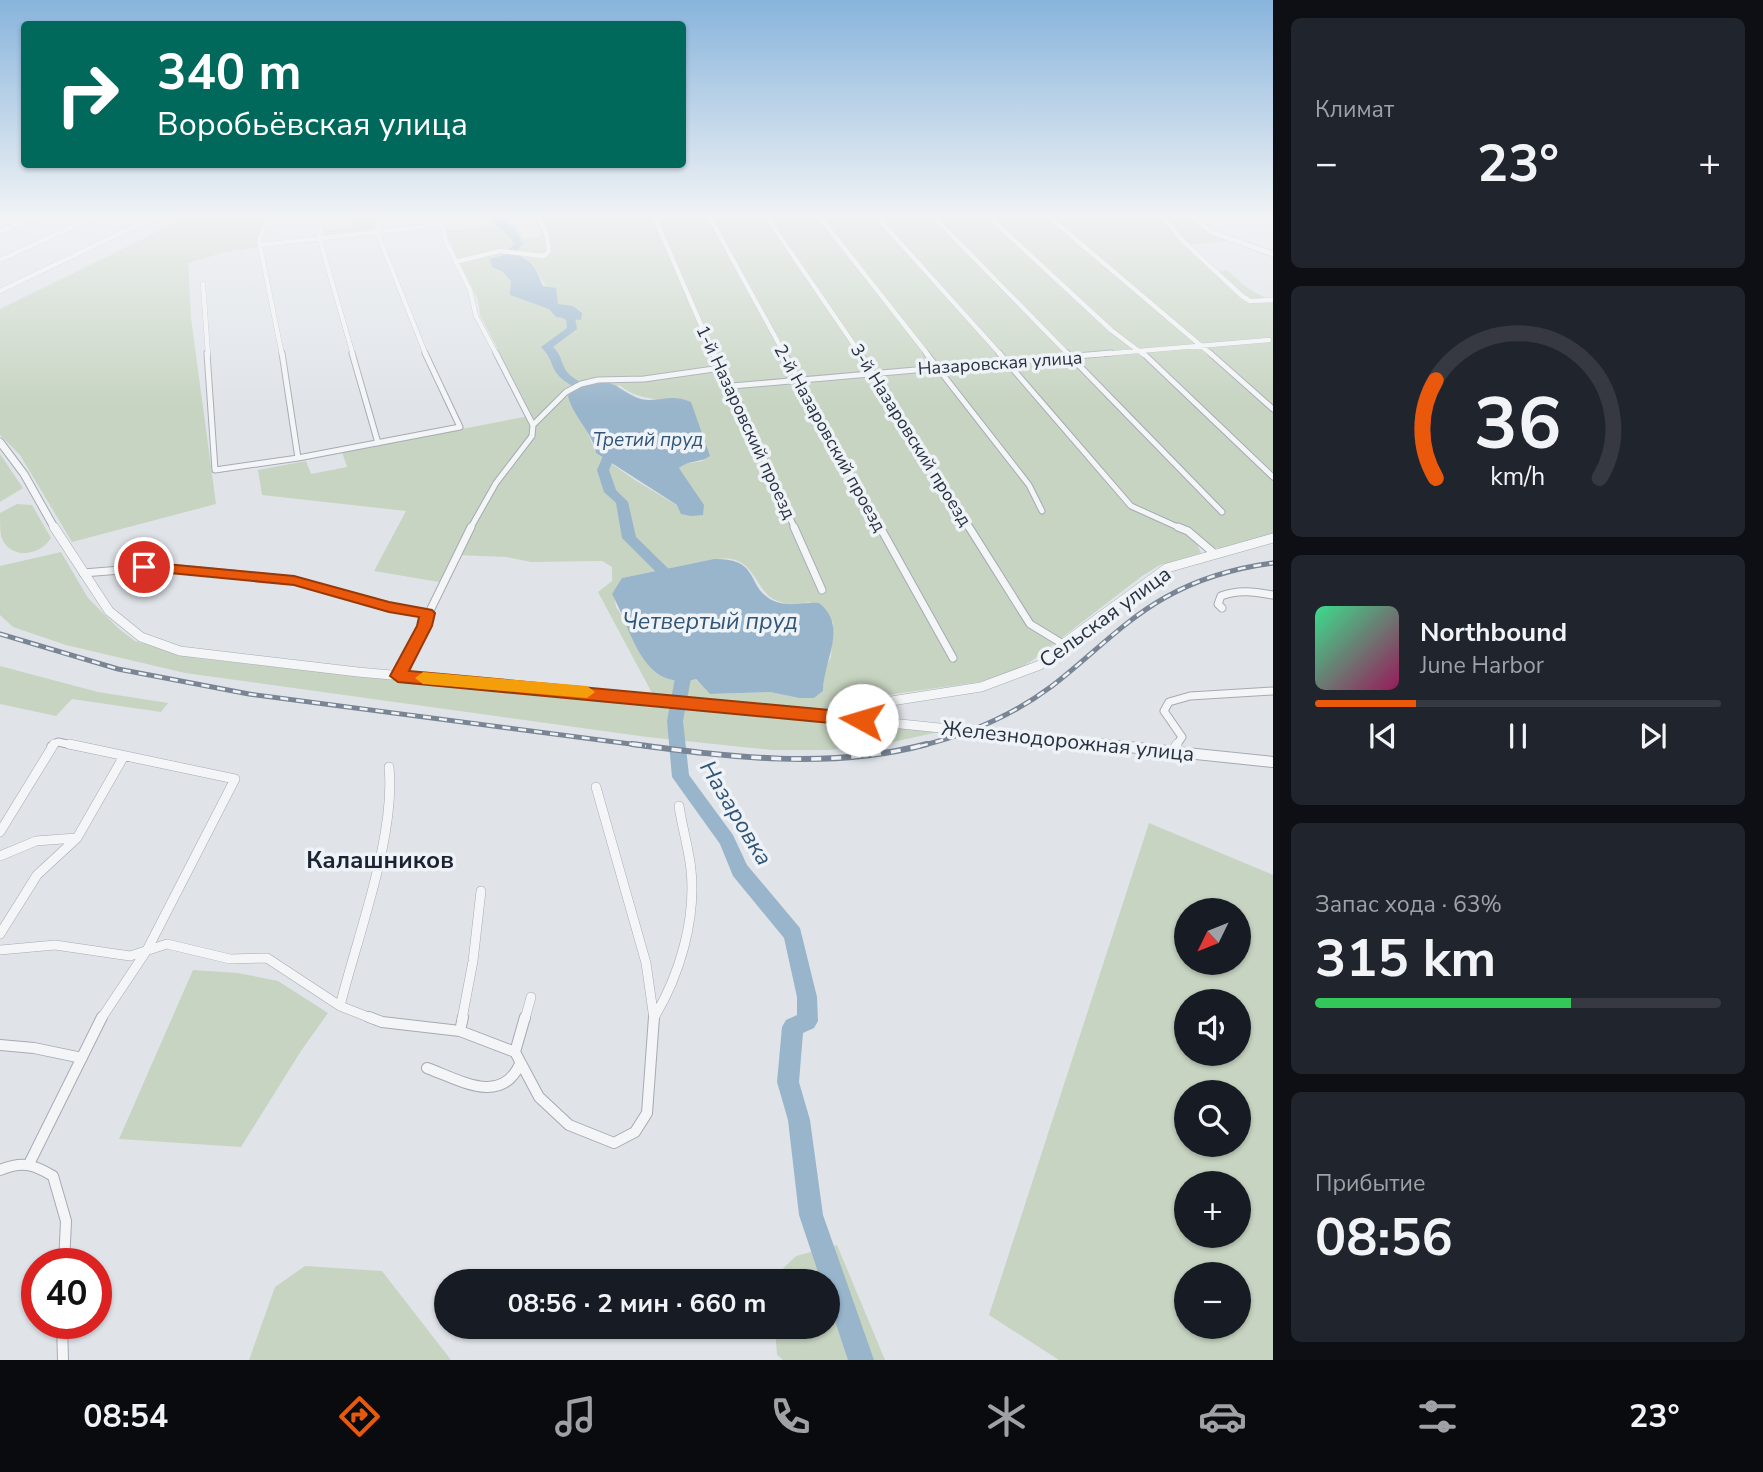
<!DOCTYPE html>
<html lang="ru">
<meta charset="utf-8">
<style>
:root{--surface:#171b24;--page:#20242c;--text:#f1f3f6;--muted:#9ea1a6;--line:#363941;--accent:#ea580c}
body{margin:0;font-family:"Nunito Sans",sans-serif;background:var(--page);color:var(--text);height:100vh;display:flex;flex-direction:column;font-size:26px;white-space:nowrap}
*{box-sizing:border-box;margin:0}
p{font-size:23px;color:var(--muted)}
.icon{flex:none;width:38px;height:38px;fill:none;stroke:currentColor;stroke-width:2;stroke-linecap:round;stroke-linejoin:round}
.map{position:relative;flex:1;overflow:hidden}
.details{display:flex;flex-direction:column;gap:18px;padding:18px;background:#0d0f14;width:490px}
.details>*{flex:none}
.guide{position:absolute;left:21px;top:21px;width:665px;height:147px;border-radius:7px;box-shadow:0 2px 5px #0004;background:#00695c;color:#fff;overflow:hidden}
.needle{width:46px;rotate:227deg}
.buttons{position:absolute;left:1174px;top:898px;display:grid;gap:14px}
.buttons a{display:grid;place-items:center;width:77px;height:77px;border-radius:50%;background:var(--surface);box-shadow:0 2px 5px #0004;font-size:35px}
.speed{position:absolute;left:21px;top:1248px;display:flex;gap:14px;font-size:35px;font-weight:700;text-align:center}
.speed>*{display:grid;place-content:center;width:91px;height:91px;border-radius:50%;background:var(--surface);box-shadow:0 2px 5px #0004;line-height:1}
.speed .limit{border:10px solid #d22;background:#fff;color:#111}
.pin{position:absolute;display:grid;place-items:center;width:60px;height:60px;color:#fff;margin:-30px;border:4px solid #fff;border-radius:50%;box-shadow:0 2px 7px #0007}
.me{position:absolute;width:77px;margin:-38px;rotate:276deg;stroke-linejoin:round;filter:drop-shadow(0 0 5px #0008)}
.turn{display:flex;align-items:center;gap:24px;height:147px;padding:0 21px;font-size:32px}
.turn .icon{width:91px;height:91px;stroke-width:2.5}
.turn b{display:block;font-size:49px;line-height:60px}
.big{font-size:52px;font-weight:700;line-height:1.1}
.details .card{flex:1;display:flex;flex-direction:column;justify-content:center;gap:10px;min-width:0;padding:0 24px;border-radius:10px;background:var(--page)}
.details .dial{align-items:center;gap:0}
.dial svg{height:182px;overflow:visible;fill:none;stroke:var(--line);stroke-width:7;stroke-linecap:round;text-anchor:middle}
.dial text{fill:var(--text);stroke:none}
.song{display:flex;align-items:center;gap:21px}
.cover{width:84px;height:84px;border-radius:10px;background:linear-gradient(135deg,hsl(150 70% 55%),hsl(330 70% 35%))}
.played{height:7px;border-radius:4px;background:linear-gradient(90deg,var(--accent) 25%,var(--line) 25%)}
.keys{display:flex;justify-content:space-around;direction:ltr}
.heat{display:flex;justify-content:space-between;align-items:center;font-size:38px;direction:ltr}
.charge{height:10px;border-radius:5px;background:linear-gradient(90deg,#34c759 63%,var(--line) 0)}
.trip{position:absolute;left:434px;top:1269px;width:406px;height:70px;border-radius:35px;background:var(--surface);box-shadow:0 2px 5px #0004;font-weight:700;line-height:70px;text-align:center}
.tabs{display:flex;height:112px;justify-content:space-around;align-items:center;background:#090b0e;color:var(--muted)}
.tabs .icon{width:49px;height:49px}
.tabs .current{color:var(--accent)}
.tabs b{font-size:32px;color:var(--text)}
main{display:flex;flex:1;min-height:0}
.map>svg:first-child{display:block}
</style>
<main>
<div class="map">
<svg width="1273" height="1360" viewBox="0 0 1273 1360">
<rect width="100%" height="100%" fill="#e0e4e9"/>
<path fill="#c7d4c1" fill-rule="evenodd" d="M190,216H268L259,241L260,247L225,252L188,263L191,318L216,504L72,542L20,455L0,435V309Z
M352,216H377L375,229L324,235L325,230L351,228Z
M534,216H1187L1232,240L1188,245L1215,272L1227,270L1246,287L1273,302V535L1223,549L1211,547L1194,533L1187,535L1197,544L1201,553L1160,565L1142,576L1033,660L1011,673L979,682L880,696L854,705L849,714L652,693L598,592L612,581V567L602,561L531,562L507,557L454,555L439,582L374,571L406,511L262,495L258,470L306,461L311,474L347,467L342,452L524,417L531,413L480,315L478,300L444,230L516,225L523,238L541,237ZM523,255C538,269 545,288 558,304L550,309L511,295V281L502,271ZM619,385C641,403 663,398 691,402L703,461L683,464L679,468L703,505L678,506L635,480L596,453L586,429ZM714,559C719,559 726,558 731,559C766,566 751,613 809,602L833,622L831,657L824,670L823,691L814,698H799L770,692L711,694L695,679C646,692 637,636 616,607L615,600L622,578Z
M0,454L23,488L0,502Z
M17,504L32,505L51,538C39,557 9,560 1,536C0,529 0,520 0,513Z
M61,552L88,598L119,629L135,641L195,658L356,676L943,731L884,744L829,750H772L647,737L185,673L66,645L13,627L0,615V566Z
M0,666L98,692L168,703L161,712L72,699L56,716L0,704Z
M1149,823L1273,875V1360H1059L989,1315ZM1186,910H1239V962H1186ZM1186,1001H1239V1054H1186ZM1186,1092H1239V1144H1186ZM1186,1183H1239V1236H1186ZM1186,1274H1239V1326H1186Z
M193,970L238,973L278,981L328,1013L301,1051L241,1147L119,1139Z
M837,1245L885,1360H783L777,1355L775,1327L828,1326V1281L772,1279L796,1256Z
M305,1266L382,1271L451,1360H249L275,1287Z"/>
<path fill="#99b5cb" d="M510,253C530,256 536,268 543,286L556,288L558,304L573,306L582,313L581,320L556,317L549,309L510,295L511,281L502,271L492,267L490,259Z
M605,382C620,385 627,395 641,399C659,403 669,393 691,402L710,456C700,463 688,460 679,468L704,505L703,515L691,516L681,514L677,505L596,453C592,431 573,417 568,396L573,389Z
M714,559C762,558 745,588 774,601C789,607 804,602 819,603C849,627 823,660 823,691L814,698H799L770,692L710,694L696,679C642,693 632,630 612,594L622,578Z"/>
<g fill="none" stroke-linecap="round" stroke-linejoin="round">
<path fill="#99b5cb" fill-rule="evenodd" d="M490,216C504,216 517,230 523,244L515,253L521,272H515L505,253L514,244C509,231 494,227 490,216Z
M551,306H559L575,317L577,329L553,347C562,355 561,364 567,372C576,383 592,385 601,396L599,398H591C582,388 567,386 558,375C550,365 553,359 541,347L567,328L566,320L551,310Z
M615,438L621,442L609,470L616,490L628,502L636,537L682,582L684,585L682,588H672L622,538L616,503L604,492L597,470L609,442Z
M686,657L694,662L683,721L689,775L733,835L747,865L800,928L817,997L818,1021L814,1028L803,1033L799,1082L810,1120L823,1215L874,1360H848L828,1300V1281H821L799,1215L788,1120L777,1082L782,1027L786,1020L797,1015V997L784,938L733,876L720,844L672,777L667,721L678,662Z"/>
<g stroke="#a5abb3" stroke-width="5">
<path id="minor-far4" d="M268,216L259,241L282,355
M323,216L319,237L353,355
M380,216L377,232L426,355
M440,216L446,242L470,290L476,316L497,355
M654,216L714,355
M709,216L785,355
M766,216L861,355
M819,216L928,355
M876,216L1001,355
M933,216L1069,355
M988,216L1111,330L1144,355
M1048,216L1212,355
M1162,216L1183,241L1242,296L1250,301L1273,300
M0,232L36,216
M260,245L440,225
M0,260L96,216
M455,262L500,251L544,256L549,251L546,233L538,216
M203,284L208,355
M0,291L156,216
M1091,355L1269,340"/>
</g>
<g stroke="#a5abb3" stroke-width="7">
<path id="minor-far3" d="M207,353L215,470L298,458L460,427L425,353
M282,353L298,458
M352,353L378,443
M713,353L732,386L795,529
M784,353L881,529
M860,353L970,529
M926,353L1029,485L1042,511
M999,353L1131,506L1182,529
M1067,353L1222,512
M1143,353L1273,477
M1210,353L1273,409
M732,386L1111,353
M533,425L566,392L581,384L598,380L644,379L721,368
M470,529L496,483L532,436L533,425L496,353"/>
</g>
<g stroke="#a5abb3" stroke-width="9">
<path id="minor-far2" d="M794,527L822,590
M880,527L953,658
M969,527L1030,624L1063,644
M1178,527L1188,531L1215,554
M83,573L159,567L294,580L389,607L427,613
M1222,608L1218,604L1221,596C1239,589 1255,592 1273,595
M398,676L471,527
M51,746L58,742L77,746
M1176,746L1182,737L1164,711L1169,702L1190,696L1273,691"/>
</g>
<g stroke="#a5abb3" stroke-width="10">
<path id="minor-far1" d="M69,744L235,779L147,950L101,1019
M1172,752L1177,744
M596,787L646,963L654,1019
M0,832L54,744
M0,856L36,841L76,838
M0,934L37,875L77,838L124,756
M0,950L55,945L130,956L167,944L230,959L267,958L340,1006L373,1019
M340,1006C357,937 396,836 389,767
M655,1016C680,974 696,919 691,870C689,849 682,827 679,806
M462,1019L473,961L481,891
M525,1019L531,997"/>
</g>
<g stroke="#a5abb3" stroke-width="12">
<path id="minor" d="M369,1017L382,1022L460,1031L515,1052L539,1097L569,1125L614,1143L635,1132L647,1113L654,1017
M460,1031L463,1017
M0,1045L34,1048L82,1058
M515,1052L525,1017
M427,1068C460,1080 501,1106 520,1064
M30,1162L102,1017
M0,1170C22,1161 33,1164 53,1176L66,1221L64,1264
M62,1323L63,1360"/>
</g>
<g stroke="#a5abb3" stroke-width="6">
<path id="tertiary-far3" d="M1191,216L1211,232L1273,254"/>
</g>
<g stroke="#a5abb3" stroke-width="9">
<path id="tertiary-far2" d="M0,442L24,474L55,529"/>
</g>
<g stroke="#a5abb3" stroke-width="10">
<path id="tertiary-far1" d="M54,527L109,611L141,637L180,651L358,672L647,698L1116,746
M862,720L863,712L885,702L981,687L1040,665L1063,644L1167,568L1273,538"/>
</g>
<g stroke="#a5abb3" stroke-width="12">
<path id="tertiary" d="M1099,744L1273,762"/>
</g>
<use href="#minor-far4" stroke="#f3f5f7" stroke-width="4.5"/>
<use href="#minor-far3" stroke="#f3f5f7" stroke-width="5"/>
<use href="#minor-far2" stroke="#f3f5f7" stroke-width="7"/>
<use href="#minor-far1" stroke="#f3f5f7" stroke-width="9"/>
<use href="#minor" stroke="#f3f5f7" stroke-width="10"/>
<use href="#tertiary-far3" stroke="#f3f5f7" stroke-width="5"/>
<use href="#tertiary-far2" stroke="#f3f5f7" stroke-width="7"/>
<use href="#tertiary-far1" stroke="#f3f5f7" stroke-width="9"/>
<use href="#tertiary" stroke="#f3f5f7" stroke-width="10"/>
<g stroke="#798594" stroke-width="5">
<path id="rail-far1" d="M0,634L118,669L249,694L646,746
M920,746C967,735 1013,715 1052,686C1090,657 1123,621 1166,597C1200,578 1235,568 1273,563"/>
</g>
<g stroke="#798594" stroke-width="6">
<path id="rail" d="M632,744C729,757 831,770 927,744"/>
</g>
<use href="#rail-far1" stroke="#eff3f7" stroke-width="2.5" stroke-dasharray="8" stroke-linecap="butt"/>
<use href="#rail" stroke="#eff3f7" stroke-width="3.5" stroke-dasharray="10" stroke-linecap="butt"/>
</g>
<linearGradient id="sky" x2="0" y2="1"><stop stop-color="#88b4dc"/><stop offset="0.53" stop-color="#f1f3f5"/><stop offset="1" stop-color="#f1f3f5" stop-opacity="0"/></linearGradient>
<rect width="1273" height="407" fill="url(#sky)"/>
<path fill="#ea580c" stroke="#983908" stroke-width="2" d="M144,562L294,576L389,602L432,610L435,613L432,626L409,671L862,713L871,720L862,726L398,682L390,676L417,626L419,617L389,612L294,585L139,570V564Z"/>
<path fill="#f59e0b" d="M423,672L587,686L595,692L587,698L423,684L415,678Z"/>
<g text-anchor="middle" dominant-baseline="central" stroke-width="7" stroke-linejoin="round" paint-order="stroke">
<g font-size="18" fill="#283341" stroke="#eff3f7">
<text transform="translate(1000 363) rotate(-4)">Назаровская улица</text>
<text transform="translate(746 422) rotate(65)">1-й Назаровский проезд</text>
<text transform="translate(911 435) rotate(58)">3-й Назаровский проезд</text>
<text transform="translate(830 438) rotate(61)">2-й Назаровский проезд</text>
</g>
<g font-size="19" font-style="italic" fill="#305577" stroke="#eff3f7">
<text x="648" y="440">Третий пруд</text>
</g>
<g font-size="21" fill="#283341" stroke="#eff3f7">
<text transform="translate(1105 617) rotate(-36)">Сельская улица</text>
<text transform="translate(1068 741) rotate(6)">Железнодорожная улица</text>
</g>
<g font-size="23" font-style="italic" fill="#305577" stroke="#eff3f7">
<text x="710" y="621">Четвертый пруд</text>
<text transform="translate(736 813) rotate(59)">Назаровка</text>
</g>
<g font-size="24" font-weight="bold" fill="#1a2432" stroke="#eff3f7">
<text x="380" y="860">Калашников</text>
</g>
</g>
</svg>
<div class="buttons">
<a><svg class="needle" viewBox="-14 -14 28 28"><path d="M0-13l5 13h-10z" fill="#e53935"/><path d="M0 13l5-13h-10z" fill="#9ea1a6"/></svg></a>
<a><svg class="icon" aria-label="sound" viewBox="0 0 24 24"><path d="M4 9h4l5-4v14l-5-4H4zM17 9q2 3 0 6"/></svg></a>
<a><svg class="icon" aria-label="search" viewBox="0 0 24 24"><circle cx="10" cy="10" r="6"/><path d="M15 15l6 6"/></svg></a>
<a>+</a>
<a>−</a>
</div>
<div class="speed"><div class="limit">40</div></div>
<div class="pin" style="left:144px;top:567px;background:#d93025"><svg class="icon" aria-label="arrive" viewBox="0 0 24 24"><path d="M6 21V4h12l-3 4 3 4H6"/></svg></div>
<svg class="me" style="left:862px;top:720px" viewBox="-20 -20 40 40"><circle r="19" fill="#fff"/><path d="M0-13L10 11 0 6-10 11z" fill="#ea580c"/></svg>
<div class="trip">08:56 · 2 мин · 660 m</div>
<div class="guide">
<div class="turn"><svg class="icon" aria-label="right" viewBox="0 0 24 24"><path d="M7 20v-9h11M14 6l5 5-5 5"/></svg><div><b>340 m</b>Воробьёвская улица</div></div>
</div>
</div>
<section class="details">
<div class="card"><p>Климат</p>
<div class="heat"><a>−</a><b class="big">23°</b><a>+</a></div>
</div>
<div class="card dial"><svg viewBox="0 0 100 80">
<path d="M14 69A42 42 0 1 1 86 69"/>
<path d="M14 69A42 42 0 0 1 14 26" stroke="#ea580c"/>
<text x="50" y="56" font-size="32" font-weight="700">36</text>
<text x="50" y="72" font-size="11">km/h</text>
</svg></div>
<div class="card">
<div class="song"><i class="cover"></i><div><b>Northbound</b><p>June Harbor</p></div></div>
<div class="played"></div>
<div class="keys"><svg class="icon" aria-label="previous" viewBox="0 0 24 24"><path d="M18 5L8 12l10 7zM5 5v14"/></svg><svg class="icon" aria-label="pause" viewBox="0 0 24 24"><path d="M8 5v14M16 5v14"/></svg><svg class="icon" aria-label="next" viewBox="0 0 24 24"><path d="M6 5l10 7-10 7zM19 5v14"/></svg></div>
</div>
<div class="card"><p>Запас хода · 63%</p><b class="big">315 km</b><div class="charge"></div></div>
<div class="card"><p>Прибытие</p><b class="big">08:56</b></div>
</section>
</main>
<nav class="tabs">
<b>08:54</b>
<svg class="icon current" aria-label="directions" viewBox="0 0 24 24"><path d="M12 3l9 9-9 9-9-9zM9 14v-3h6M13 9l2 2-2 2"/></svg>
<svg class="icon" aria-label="music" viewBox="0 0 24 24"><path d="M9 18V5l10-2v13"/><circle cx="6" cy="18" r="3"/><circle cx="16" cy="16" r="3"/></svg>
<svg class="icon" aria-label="phone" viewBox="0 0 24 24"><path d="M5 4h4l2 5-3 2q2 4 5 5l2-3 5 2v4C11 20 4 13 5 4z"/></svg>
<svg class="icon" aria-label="climate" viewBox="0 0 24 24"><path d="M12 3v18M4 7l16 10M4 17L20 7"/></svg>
<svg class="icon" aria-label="car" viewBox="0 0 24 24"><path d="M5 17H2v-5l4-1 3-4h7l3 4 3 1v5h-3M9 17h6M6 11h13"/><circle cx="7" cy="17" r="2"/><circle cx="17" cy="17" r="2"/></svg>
<svg class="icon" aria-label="filters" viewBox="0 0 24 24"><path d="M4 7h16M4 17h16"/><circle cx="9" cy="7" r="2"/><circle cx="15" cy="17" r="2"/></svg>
<b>23°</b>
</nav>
